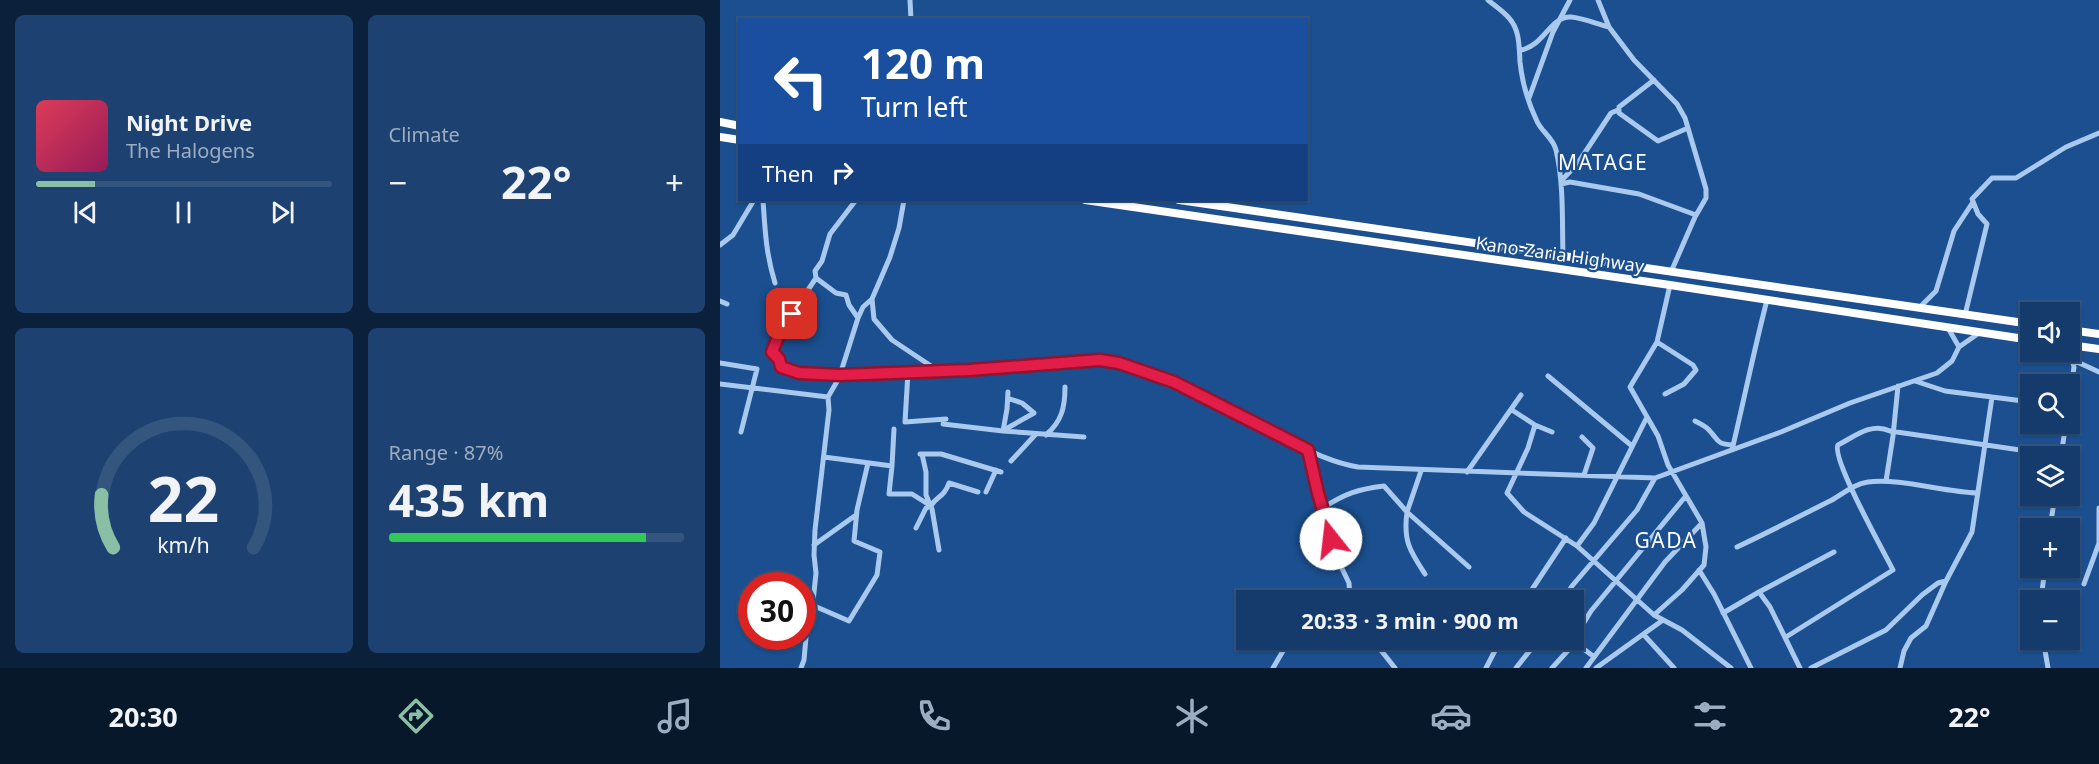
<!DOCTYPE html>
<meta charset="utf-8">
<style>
:root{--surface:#143b6b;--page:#1d4271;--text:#f1f3f6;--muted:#9dadc1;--line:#33557e;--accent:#8abfa5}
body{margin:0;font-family:"Noto Sans",sans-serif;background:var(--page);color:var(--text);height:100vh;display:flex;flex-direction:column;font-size:22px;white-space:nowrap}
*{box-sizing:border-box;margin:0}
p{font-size:20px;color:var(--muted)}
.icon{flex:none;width:33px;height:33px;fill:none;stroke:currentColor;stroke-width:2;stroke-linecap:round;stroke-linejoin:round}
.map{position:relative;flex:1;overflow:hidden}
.sheet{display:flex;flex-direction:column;gap:15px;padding:15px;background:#0b203b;width:720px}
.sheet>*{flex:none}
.banner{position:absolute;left:18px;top:18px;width:570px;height:183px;border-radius:0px;box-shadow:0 2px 4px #0004,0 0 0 2px var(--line);background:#1a4fa0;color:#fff;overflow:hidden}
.fabs{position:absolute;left:1300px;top:302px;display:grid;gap:12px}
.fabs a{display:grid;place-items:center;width:60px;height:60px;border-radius:0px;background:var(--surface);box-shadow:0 2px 4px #0004,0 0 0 2px var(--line);font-size:30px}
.speed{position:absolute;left:18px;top:572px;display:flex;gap:12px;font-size:30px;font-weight:700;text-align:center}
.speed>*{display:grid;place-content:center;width:78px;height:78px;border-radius:50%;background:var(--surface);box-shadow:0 2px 4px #0004,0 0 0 2px var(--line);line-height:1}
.speed .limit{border:9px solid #d22;background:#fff;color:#111}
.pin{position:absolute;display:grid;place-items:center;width:51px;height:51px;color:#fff;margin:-26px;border-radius:12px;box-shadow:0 3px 9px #0006}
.me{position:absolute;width:66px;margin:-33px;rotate:344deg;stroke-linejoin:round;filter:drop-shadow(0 0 4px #0008)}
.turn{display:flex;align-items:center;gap:21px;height:126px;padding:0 24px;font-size:27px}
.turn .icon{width:78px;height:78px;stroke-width:2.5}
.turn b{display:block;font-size:42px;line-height:51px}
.then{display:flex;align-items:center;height:57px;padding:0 24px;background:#0003;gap:12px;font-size:22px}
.big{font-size:45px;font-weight:700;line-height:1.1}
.sheet .widget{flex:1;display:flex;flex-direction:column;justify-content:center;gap:9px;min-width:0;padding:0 21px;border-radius:9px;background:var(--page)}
.sheet .dial{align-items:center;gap:0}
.dial svg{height:156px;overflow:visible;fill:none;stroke:var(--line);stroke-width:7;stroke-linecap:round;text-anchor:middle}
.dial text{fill:var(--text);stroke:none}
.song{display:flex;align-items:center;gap:18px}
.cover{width:72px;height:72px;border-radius:9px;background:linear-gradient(135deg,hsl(350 70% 55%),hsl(330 70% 35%))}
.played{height:6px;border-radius:3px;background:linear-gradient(90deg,var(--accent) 20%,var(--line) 20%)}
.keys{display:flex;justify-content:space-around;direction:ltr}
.heat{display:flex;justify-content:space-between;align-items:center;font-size:33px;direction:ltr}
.charge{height:9px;border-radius:4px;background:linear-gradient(90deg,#34c759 87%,var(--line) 0)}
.sheet .tiles{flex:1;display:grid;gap:15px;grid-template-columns:repeat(2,1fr)}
.trip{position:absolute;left:516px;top:590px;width:348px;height:60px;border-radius:0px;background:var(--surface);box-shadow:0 2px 4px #0004,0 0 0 2px var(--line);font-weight:700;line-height:60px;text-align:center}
.tab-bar{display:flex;height:96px;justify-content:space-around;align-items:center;background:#08182b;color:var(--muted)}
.tab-bar .icon{width:42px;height:42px}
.tab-bar .current{color:var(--accent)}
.tab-bar b{font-size:27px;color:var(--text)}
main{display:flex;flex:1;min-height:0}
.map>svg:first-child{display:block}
</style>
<main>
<section class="sheet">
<div class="tiles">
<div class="widget">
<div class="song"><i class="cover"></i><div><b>Night Drive</b><p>The Halogens</p></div></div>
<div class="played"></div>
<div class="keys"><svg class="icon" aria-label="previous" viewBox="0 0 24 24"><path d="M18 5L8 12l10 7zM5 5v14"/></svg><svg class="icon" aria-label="pause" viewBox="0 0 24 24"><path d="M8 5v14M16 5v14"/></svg><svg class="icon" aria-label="next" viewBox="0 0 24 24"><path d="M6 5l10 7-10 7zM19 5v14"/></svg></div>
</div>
<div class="widget"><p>Climate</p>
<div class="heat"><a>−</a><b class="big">22°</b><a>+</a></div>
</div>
<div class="widget dial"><svg viewBox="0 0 100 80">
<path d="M14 69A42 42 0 1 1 86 69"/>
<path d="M14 69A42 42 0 0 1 8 42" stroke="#8abfa5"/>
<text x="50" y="56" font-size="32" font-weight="700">22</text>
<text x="50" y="72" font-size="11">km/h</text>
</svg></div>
<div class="widget"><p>Range · 87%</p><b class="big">435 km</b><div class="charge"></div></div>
</div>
</section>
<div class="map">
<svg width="1379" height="668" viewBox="0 0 1379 668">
<rect width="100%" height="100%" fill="#1b4f8f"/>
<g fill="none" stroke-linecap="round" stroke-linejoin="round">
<path stroke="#a9c9ee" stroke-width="5" d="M190,0L191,20
M768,0C775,6 783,11 789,18C800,30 799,47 800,62C802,81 808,102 816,119C820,131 833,137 836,150C844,184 842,221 843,256
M878,0L889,27L914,60L957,104L965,118L986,189V198L975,217L951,272
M801,50C824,46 830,16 851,17C863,18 877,24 889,27
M934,80L899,107V113L938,141L968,128
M809,98L833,32L850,0
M841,181L858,163L891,113L898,110
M841,184L850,182L919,194L976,215
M43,200C45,230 46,254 55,283
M136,200L110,234L102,261L95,271L96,278L116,293L126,295L129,305L138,318
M184,200L179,228L170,257L152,299L154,319L172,340L217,370H250L379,360C445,371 503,408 562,437C588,450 609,462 638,467L935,478L1061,432L1130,403L1217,373L1232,361L1239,347L1259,333
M0,245L13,235L34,200
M96,278L60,332L52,352L59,359L61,367C109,382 165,373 215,370
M0,301L7,304
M1199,308L1216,291L1234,231L1253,202
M1245,315L1267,224L1258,214L1252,199L1272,178H1296L1346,147L1379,133
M1228,328L1239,347
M937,342L973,365L976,370L964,384L945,394
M1350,351L1354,367L1350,395
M1353,360L1379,372
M0,363L37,369L21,432
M188,372L185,422L226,419
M828,376L912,446
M1195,381L1225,391L1311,402
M0,384L108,397
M792,410L815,425L808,448L787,493L804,512L857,546L934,615L962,630L1011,668
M975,421C979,423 985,426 988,429C999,440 995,444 1013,445
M223,424L283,431L287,409L288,392
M815,425L832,432
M284,430L314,413L302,403L290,399
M283,431L364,437
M326,435C342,421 345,407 345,387
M862,437L873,448L864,475
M588,450L615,554L629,583L630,600
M1012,450C1024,400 1034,350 1047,300
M200,454H221L281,472
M202,454L206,472V495L212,509L219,550
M1341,456L1346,423
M104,457L172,466L174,429
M291,461L316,434
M172,466L169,494H192L211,506
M747,472L801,395
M1166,481L1173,436L1178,386
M266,492L276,470
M603,508C624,494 638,489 664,486L687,512L701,471
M196,528L206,508L211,506C216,496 224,498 229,483L258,492
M1330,528L1335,495
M94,545L136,515
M857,546L874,523L927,417
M1017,547C1049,532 1080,516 1112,500C1124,493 1134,484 1148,482C1181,478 1223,492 1258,493
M979,570L994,594L1031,668
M705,574C690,551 683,541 687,512L749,567
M1364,584L1379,543V508
M1039,592L1050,607L1080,668
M780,593L792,600
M595,600L598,592L615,600
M805,600L846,538
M843,600L852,586L917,510L935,478
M1321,600L1325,567
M92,605L129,621L157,575L160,552L134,541L137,510L148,463
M1003,613L1039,592L1114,552
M934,615L962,590L984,565L986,547L982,523L948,465L938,436L910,387L937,342L950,285
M924,635L954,668
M1066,637L1173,570C1164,552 1111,458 1118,445C1134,437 1151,422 1170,431L1341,456
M652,639L675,668
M1323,639L1328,668
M853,641L873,656
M81,668L84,660L88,614L93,602L96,573L94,555L95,530L109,410L108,397L119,378L138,318L143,307L152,299
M553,668L570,639
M766,668L781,639
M796,668L819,639
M832,668L852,646L857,634L871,611L965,497
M866,668L945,562L982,523
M876,668L943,620
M1091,668L1166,630L1202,595L1218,583L1226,581
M1180,668L1184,651L1191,638L1206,626L1226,581L1252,532L1272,397"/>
<path stroke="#fff" stroke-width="8" d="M0,122L20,126
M0,137L20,140
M365,200L950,285L1311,340
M459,200L1311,324
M1350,330L1379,334
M1350,345L1379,349"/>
</g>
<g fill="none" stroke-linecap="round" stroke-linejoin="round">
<g stroke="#92132f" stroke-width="15">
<path id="route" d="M72,314L60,332L52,352L59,359L61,367L79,373L120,375L250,370L380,360L399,363L454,382L588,450L598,493L611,539"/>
</g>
<use href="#route" stroke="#e11d48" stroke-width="10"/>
</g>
<g text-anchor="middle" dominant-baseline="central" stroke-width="4.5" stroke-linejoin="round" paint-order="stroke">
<g font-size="18" fill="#fff" stroke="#1b4f8f">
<text transform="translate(840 254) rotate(8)">Kano-Zaria Highway</text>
</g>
<g font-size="21" letter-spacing="1.5" fill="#fff" stroke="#1b4f8f">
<text x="883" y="162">MATAGE</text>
<text x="946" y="540">GADA</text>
</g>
</g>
</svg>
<div class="fabs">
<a><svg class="icon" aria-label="sound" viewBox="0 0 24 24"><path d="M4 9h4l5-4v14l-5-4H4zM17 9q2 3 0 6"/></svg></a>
<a><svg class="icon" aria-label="search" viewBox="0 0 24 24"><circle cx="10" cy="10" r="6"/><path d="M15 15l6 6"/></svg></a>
<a><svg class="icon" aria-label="layers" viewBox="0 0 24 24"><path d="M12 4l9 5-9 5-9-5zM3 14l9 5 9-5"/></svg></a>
<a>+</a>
<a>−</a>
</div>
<div class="speed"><div class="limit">30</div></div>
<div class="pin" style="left:72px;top:314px;background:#d93025"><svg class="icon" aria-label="arrive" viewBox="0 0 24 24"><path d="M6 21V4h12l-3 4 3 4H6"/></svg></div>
<svg class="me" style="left:611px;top:539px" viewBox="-20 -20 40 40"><circle r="19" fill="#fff"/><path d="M0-13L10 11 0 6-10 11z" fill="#e11d48"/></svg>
<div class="trip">20:33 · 3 min · 900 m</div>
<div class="banner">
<div class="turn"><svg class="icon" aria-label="left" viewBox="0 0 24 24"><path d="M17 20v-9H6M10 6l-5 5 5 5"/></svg><div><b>120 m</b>Turn left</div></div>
<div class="then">Then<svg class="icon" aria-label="right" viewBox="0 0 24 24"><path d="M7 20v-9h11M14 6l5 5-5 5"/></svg></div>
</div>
</div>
</main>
<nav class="tab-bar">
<b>20:30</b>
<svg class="icon current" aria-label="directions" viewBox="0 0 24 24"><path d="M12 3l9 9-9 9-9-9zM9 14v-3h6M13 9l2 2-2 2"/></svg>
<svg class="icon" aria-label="music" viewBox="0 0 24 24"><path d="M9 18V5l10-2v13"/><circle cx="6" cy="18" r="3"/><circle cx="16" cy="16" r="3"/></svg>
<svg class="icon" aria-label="phone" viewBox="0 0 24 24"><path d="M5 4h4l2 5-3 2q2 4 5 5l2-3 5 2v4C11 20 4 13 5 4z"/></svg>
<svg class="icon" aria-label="climate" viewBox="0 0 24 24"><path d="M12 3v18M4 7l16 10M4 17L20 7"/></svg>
<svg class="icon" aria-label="car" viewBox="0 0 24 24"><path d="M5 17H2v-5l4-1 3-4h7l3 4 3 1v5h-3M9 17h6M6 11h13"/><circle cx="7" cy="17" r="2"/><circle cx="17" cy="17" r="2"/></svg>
<svg class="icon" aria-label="filters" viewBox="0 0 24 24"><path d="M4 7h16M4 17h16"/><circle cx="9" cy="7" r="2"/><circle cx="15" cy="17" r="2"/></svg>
<b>22°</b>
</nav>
